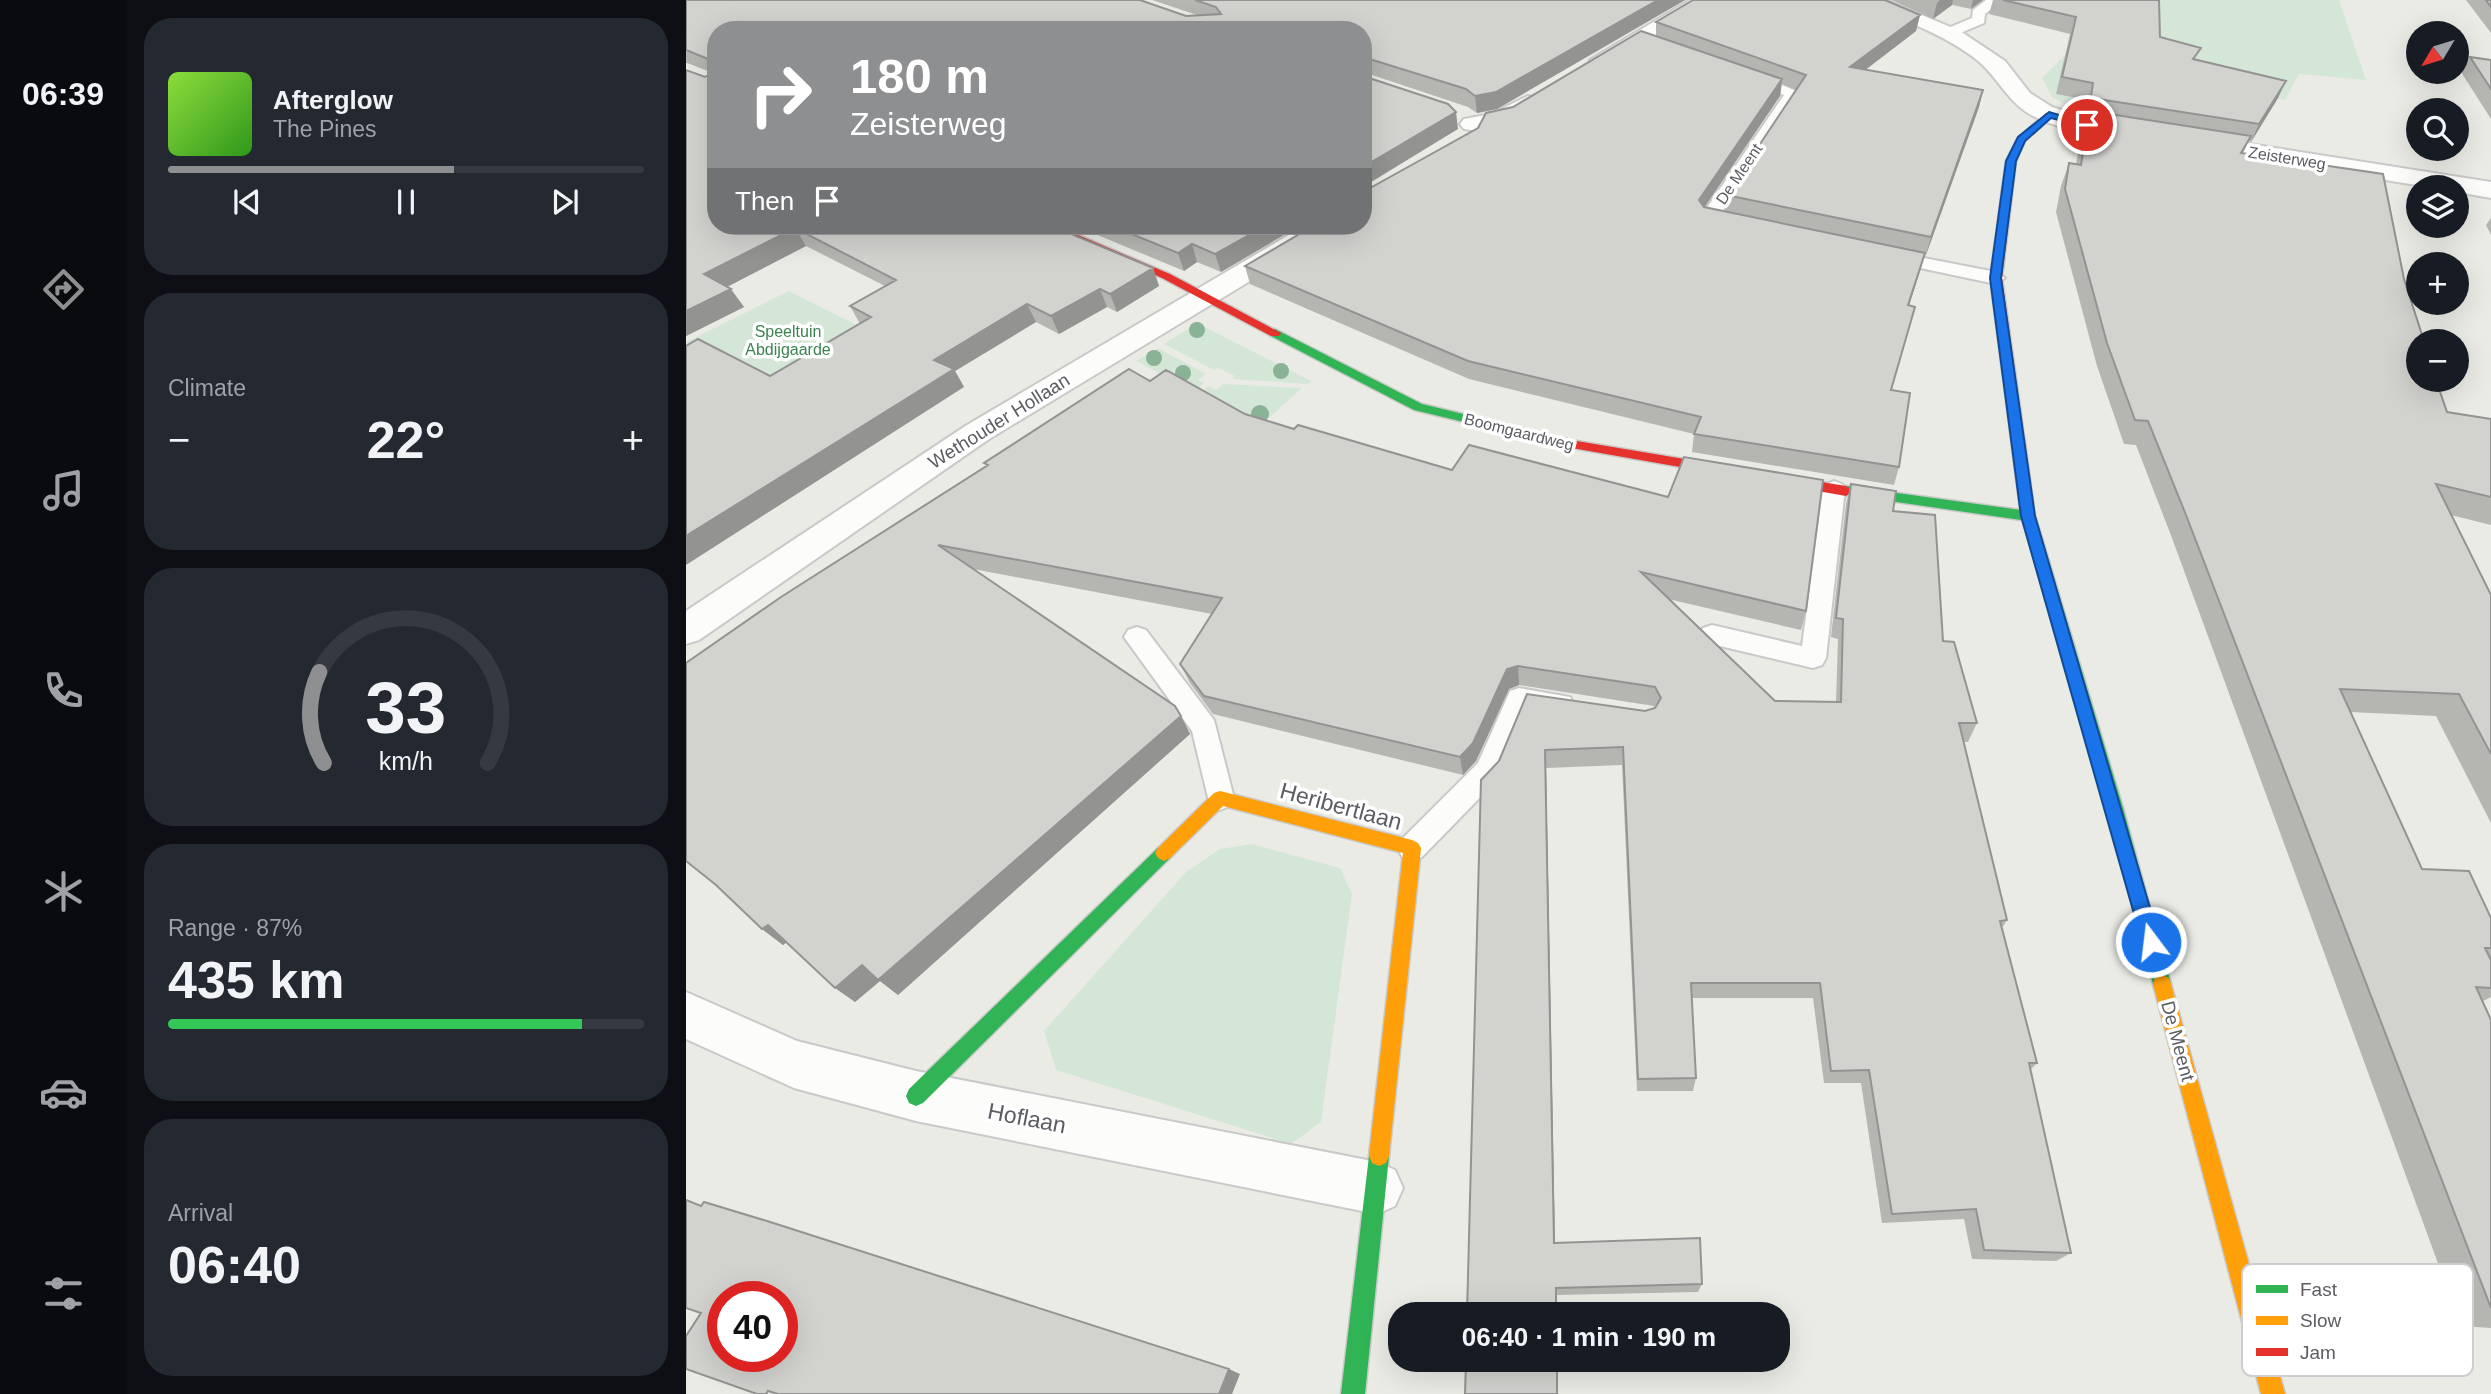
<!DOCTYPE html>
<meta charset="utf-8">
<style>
:root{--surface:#171b24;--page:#242831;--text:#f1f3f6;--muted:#9ea1a6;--line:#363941;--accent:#8e8f91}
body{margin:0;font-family:Helvetica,sans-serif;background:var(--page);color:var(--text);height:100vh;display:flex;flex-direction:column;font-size:26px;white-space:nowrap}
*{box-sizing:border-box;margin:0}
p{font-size:23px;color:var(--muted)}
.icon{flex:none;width:38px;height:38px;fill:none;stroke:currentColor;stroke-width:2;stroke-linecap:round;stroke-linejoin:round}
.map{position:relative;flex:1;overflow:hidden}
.sheet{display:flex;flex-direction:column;gap:18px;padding:18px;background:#0d0f14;width:560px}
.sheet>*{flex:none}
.guide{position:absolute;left:21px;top:21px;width:665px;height:214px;border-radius:28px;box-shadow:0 7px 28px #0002;background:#8e8f91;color:#fff;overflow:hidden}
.needle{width:46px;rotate:232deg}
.controls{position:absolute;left:1720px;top:21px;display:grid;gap:14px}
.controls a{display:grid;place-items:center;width:63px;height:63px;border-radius:50%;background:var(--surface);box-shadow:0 7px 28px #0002;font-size:35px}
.speed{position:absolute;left:21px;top:1281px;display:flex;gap:14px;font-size:35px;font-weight:700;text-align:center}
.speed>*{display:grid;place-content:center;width:91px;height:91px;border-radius:50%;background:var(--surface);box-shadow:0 7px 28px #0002;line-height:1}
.speed .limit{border:10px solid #d22;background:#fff;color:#111}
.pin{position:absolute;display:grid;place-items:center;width:60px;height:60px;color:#fff;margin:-30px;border:4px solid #fff;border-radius:50%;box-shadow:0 2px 7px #0007}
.me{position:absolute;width:77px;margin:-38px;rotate:345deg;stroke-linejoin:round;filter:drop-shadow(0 0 5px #0008)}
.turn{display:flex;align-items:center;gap:24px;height:147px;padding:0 28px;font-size:32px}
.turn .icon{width:91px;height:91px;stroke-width:2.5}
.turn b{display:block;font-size:49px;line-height:60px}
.then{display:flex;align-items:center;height:66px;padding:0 28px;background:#0003;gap:14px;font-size:26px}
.big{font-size:52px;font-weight:600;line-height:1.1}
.sheet .tile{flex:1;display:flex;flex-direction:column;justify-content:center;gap:10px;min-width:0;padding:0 24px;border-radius:28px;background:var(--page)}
.sheet .dial{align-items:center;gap:0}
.dial svg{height:182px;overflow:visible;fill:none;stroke:var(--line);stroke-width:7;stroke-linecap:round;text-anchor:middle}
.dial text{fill:var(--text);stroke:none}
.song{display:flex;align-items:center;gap:21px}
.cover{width:84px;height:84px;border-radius:10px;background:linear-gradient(135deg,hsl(90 70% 55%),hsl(110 70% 35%))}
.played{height:7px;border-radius:4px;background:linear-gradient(90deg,var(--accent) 60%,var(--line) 60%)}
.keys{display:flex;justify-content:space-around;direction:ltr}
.heat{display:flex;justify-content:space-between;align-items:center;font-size:38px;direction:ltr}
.charge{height:10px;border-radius:5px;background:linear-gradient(90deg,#34c759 87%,var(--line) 0)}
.trip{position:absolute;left:702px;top:1302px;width:402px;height:70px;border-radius:28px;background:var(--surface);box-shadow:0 7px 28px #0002;font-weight:600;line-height:70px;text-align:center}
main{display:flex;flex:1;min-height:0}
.tabs{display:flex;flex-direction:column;width:126px;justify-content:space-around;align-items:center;background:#090b0e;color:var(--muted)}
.tabs .icon{width:49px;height:49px}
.tabs .current{color:var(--accent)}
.tabs b{font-size:32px;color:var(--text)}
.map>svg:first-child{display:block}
</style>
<main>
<nav class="tabs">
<b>06:39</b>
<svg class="icon current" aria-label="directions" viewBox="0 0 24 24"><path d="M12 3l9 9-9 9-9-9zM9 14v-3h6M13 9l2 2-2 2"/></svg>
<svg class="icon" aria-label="music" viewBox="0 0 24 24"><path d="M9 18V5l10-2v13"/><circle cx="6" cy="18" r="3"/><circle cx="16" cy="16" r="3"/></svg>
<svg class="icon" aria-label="phone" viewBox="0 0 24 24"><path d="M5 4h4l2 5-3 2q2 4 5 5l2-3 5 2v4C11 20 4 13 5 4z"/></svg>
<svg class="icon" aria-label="climate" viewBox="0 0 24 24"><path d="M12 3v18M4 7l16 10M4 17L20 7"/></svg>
<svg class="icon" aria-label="car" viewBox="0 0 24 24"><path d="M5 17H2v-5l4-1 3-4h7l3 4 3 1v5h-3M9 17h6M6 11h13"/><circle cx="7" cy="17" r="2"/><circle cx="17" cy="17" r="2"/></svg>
<svg class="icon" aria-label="filters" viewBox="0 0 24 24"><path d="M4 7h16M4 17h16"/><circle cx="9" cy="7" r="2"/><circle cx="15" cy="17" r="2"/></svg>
</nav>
<section class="sheet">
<div class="tile">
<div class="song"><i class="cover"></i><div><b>Afterglow</b><p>The Pines</p></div></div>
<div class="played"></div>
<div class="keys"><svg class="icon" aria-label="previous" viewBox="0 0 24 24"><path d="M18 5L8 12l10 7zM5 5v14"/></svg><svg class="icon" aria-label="pause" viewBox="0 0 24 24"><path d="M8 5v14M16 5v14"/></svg><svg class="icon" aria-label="next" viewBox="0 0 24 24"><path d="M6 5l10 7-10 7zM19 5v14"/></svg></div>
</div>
<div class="tile"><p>Climate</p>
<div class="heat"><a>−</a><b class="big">22°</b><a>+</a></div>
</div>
<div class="tile dial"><svg viewBox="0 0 100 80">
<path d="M14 69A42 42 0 1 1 86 69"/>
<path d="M14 69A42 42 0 0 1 12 29" stroke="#8e8f91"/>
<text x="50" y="56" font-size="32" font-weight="700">33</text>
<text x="50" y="72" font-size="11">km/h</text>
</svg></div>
<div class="tile"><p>Range · 87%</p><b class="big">435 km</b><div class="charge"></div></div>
<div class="tile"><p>Arrival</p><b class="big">06:40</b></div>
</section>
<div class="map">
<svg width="1805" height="1394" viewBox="0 0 1805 1394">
<rect width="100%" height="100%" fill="#ebebe6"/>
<path fill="#d4e7d7" d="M1471,0H1653L1680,80L1613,74L1599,100L1591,98L1453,120L1381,105L1366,97L1356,78L1394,40L1477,53Z
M103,291L193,336L98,393L0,373V342Z
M511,323L625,381L621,384L546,379L549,376L532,368L528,370L478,344Z
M472,348L520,374L512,380L518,383L511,389L515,392L523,386L530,390L537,384L616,388L574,426L450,361Z
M566,844L654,868L666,894L635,1122L605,1144L370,1070L358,1031L500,872L534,849Z"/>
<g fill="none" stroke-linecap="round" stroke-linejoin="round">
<g stroke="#c8c9c8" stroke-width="4">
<path id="lane" d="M1300,0H1316L1299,14L1298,23L1265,37H1255V31L1286,18L1287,10Z
M1063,71L1115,93L1034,215L1054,220L1057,224L1048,229L1017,222L1014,218L1098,95L1058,78L1056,75Z
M1202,251L1310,272L1319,278L1310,284L1196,260L1193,256L1196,252Z
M1148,481L1156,484L1159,489L1140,658L1136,665L1127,668L1017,642L1013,635L1017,628L1026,625L1116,646L1137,489L1140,484Z
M451,627L460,630L528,720L548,798L544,806L534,810L524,806L506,731L438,637L442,630Z
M833,688L884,697L888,704L884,711L875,715L841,710L813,778L736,857L726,861L716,857L712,848L716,839L792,763L824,691Z"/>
</g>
<g stroke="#c8c9c8" stroke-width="4">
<path id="street" d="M1004,0H1028L923,65H907L904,60Z
M1172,0H1200L1274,31L1319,61L1344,93L1366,107L1397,117L1459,128L1463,133L1459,138L1451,140C1417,134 1378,132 1347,116C1322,103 1312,77 1291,60C1257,33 1214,19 1175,4Z
M842,96L850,98L853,103L850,108C828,120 804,135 778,129L774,124L778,119L805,114Z
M1506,135L1805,182V198L1771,192V187H1742L1498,147L1494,142L1498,137Z
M618,226H649L645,232L303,439L13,640L0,644V611L281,425Z
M0,992L111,1041L230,1071L691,1162L709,1170L717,1188L709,1206L691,1214L230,1121L108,1088L0,1039Z"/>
</g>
<g stroke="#c9c9c9" stroke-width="3">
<path id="fast" d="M589,329L736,404L885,440L892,444L885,448L728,410L585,336V330Z
M1160,486L1342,511L1349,516L1342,521L1155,494L1153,491L1155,488Z
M1349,533L1356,538L1437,808L1485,984L1483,990L1476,993L1469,990L1467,984L1421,808L1342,538Z
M478,845L484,848L487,853L484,858L237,1103L230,1106L223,1103L220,1096L223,1089L472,848Z
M693,1146L700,1149L703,1156L679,1394H655L683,1156L686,1149Z"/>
</g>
<g stroke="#c9c9c9" stroke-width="3">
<path id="slow" d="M534,791L726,840L732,843L735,848L703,1156L700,1163L693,1166L686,1163L683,1156L717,853L537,806L484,858L478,861L472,858L469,853L472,848L528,793Z
M1476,975L1483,978L1485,984L1599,1394H1575L1467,984L1469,978Z"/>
</g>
<g stroke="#c9c9c9" stroke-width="3">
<path id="jam" d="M1360,113L1368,115L1339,141L1330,161L1316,278L1349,516L1356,538L1349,543L1342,538L1335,516L1304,278L1320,161L1332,138Z
M357,226H371L484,274L595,333L593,336H585L476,278Z
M885,440L1160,486L1167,491L1160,496L880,447V441Z"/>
</g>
<use href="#lane" fill="#fcfcfb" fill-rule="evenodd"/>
<use href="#street" fill="#fcfcfb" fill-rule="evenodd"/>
<use href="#fast" fill="#30b455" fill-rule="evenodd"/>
<use href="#slow" fill="#ff9f0a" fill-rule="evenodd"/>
<use href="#jam" fill="#e5322d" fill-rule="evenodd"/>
</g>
<g fill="#8ab295">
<circle cx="511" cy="330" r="8"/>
<circle cx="468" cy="358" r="8"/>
<circle cx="595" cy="371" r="8"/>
<circle cx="497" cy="373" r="8"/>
<circle cx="574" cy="414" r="9"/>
</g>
<path fill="#b5b5b2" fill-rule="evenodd" d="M0,0L500,16L511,15L466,0H999L811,109L791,113L782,107L677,72V30L30,226H366L467,268L473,286L431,312L421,307L373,334L350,322L269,371L278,387L84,376L174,324L164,306L199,286L120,246L41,287L58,307L0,336V70L19,77L22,75V71L1,63H0Z
M1206,0H1297L1285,9L1266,5L1247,19Z
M1307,0H1473L1474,37L1510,59L1592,98L1565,142L1563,141L1557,153L1718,279L1761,412L1805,419V525L1765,515L1805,595V823L1750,716L1664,712L1736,869L1805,918V997L1797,1001L1805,1020V1328L1775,1326L1486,538L1450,445L1438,444L1411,366L1370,212L1375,186L1383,163L1390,164L1396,133L1402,115L1399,114L1402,100L1370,94L1384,34L1303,14Z
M1780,0H1805V33Z
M1234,15L1230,31L1179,70L1297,90L1293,107L1240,255H1238L1223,306L1205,390L1213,467L1208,485L1006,452L1008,434L783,379L564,284L559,266L827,107L970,36V22ZM1096,84L1110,90L1040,195L1039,211L1019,207L1094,96Z
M1784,57L1805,60V119L1775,72Z
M1805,218V235L1800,225Z
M390,226H613L535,272L511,262L498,271Z
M464,381L1120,611L1115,630L982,599L1089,701L1150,702L1152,639L1145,637L1160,504L1165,484L1207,511L1257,641L1291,723L1282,742H1278L1321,920L1316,928L1351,1063L1344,1070L1385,1253L1370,1261L1286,1259L1278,1219L1196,1223L1175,1083H1138L1127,998H1006L1010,1078L1007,1091H951L936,765L860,768L869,1243L1016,1284L1012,1292L871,1295V1314L813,761L969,708L968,706L833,685L823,689L790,761L777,775L527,714L504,683L494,664L526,614L287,569L495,716L504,734L212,995L194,981L169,1002L101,942L97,945L76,929L95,597L300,466L298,463Z"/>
<path fill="#939391" d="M972,0H999L811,109L791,113L789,96Z
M1254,0H1267L1266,5L1247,19L1251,3Z
M1287,0H1297L1285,9Z
M1234,15L1230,31L1161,84L1164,67Z
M1096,79L1094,96L1011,218L1013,200Z
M1600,81L1592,98L1565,142L1573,124Z
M1297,90L1293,107L1240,255L1245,237Z
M770,112L772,129L677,187V167Z
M579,226H613L535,272L529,254Z
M109,228L120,246L31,292L18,274Z
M506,244L511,262L498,271L492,253Z
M1239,253L1234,271L1217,324L1222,305Z
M467,268L473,286L431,312L424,294Z
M45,289L58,307L0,336V311Z
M414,289L421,307L373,334L365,316Z
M341,304L350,322L269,371L278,387L0,565V536L248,360Z
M832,666L833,685L823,689L790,761L777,775L774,757L821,669Z
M495,716L504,734L212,995L194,981L169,1002L149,988L176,965Z
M859,750L860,768L869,1252L868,1243Z
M82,925L103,940L97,945L76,929Z
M543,1369L554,1374L546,1394H533Z"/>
<path fill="#d2d2cf" stroke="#939391" stroke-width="2" fill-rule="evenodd" d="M0,0H454L500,16L535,14L530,7L509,0H972L810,92L789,96L780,89L677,57V30H30V226H366L467,268L424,294L414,289L365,316L341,304L248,360L268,369L0,536V346L12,339L84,376L185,317L164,306L210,280L109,228L18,274L45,289L0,311V70L19,77L22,75V59L0,50Z
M1007,0H1199L1234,15L1164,67L1297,90L1245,237L1040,195L1120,75L970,22Z
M1317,0H1473L1474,37L1515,48L1507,59L1600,81L1573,124L1412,99L1405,97L1407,83L1376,77L1390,17Z
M1800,0H1805V7Z
M955,31L1096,79L1013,200L1018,207L1239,253L1222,305L1229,307L1205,390L1224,393L1213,467L1008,434L1015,417L782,361L559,266L627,226H677V192L792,128L800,113L827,107Z
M1784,57L1805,60V89Z
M677,76L762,104L770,112L677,167Z
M1404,111L1565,136L1555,153L1697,174L1718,279L1738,341H1732V380H1750L1761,412L1805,419V497L1750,484L1805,595V754L1773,694L1654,689L1736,869L1783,871L1805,918V948H1799L1805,960V988L1790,987L1805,1020V1308L1500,515L1462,421L1449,420L1421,343L1379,189L1383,163L1395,165Z
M426,226H579L529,254L506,244L492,253Z
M443,369L464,381L480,370L559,414L608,429L612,425L766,470L783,445L982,497L998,457L1137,480L1120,611L955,572L1089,701L1155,702L1157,619L1150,618L1165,484L1210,491L1207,511L1249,515L1257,641L1268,642L1291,723H1273L1321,920L1314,921L1351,1063H1343L1385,1253L1298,1250L1290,1209L1206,1214L1183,1070L1145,1071L1134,983H1005L1010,1078L952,1079L937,747L859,750L868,1243L1014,1238L1016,1284L870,1288V1314H781L795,780L813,761L841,694L959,711L969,708L975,698L969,687L832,666L821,669L787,743L774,757L518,696L494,664L536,598L252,545L489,706L495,716L192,980L176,965L149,988L82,925L76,929L30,885L0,861V663L95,597L302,465L298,463Z
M0,1200L15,1206L18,1202L81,1221L543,1369L533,1394H92L82,1391L80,1394H71L0,1369V1336L15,1313L0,1308ZM37,1297H96V1356H37Z
M780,1360H871V1394H779Z"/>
<path fill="#1a73e8" stroke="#114b97" stroke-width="2" d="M1363,112L1406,125L1401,127L1365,118L1339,141L1330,161L1315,278L1349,516L1474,942L1472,948L1465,950L1458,948L1456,942L1335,516L1304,278L1320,161L1332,137Z"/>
<g text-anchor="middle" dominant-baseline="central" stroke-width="7" stroke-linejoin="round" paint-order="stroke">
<g font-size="16" fill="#5c5d63" stroke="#fff">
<text transform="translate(1601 158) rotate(9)">Zeisterweg</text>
<text transform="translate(1053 174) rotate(-56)">De Meent</text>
<text transform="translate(833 432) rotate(14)">Boomgaardweg</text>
</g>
<g font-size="16" fill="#3b8352" stroke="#fff">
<text x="102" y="331">Speeltuin<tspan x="102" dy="18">Abdijgaarde</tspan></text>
</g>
<g font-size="19" fill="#5c5d63" stroke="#fff">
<text transform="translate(313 421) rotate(-32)">Wethouder Hollaan</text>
<text transform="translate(1492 1041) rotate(75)">De Meent</text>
</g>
<g font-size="23" fill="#5c5d63" stroke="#fff">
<text transform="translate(655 806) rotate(15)">Heribertlaan</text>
<text transform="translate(341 1118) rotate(11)">Hoflaan</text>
</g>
</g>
<rect x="1556" y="1264" width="231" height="112" rx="10" fill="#fff" stroke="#ceced0" stroke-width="2"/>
<rect x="1570" y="1285" width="32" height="8" fill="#30b455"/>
<rect x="1570" y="1316" width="32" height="9" fill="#ff9f0a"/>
<rect x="1570" y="1348" width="32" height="8" fill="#e5322d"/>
<g font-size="19" fill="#5c5d63">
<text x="1614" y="1296">Fast</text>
<text x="1614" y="1327">Slow</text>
<text x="1614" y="1359">Jam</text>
</g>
</svg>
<div class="controls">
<a><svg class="needle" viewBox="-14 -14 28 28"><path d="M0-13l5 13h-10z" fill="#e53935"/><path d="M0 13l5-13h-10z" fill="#9ea1a6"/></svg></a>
<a><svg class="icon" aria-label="search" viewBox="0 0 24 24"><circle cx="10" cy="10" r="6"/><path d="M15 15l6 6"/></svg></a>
<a><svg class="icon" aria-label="layers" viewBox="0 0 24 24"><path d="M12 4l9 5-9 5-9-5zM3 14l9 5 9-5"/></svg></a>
<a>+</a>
<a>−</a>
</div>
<div class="speed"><div class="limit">40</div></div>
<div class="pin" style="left:1401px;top:125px;background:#d93025"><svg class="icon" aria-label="arrive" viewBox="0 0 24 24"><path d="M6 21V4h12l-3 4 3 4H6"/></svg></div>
<svg class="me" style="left:1465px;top:942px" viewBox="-20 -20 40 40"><circle r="17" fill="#1a73e8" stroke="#fff" stroke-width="3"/><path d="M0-11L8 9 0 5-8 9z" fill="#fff"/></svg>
<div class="trip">06:40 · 1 min · 190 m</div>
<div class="guide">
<div class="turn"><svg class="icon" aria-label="right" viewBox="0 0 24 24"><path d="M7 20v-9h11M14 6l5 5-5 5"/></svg><div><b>180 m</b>Zeisterweg</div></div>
<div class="then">Then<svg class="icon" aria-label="arrive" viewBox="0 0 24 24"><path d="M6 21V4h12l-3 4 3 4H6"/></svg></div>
</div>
</div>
</main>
